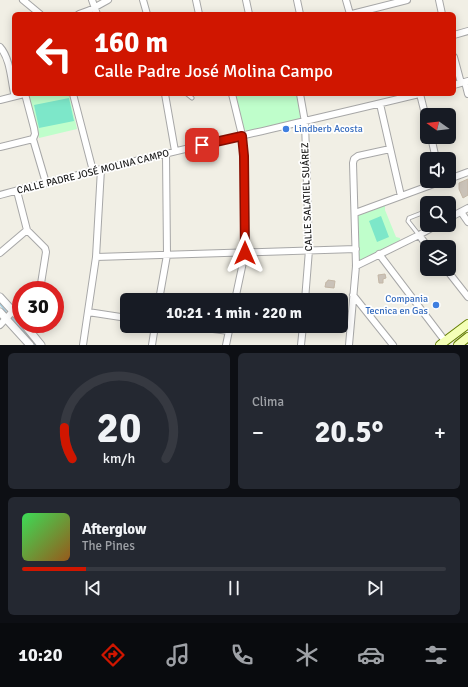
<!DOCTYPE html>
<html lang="es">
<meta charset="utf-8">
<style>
:root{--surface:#171b24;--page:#242831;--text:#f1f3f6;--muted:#9ea1a6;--line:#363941;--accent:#d01600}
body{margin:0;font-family:Signika,sans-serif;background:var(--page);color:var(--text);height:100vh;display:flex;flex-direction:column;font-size:15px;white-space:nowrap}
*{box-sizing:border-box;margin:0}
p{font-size:13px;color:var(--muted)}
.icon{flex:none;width:22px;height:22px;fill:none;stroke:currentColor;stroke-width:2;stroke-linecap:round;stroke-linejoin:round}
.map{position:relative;height:345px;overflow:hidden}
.drawer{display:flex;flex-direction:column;gap:8px;padding:8px;background:#0d0f14;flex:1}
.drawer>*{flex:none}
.banner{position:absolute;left:12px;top:12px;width:444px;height:84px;border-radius:6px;box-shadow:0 2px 10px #0003;background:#d01600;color:#fff;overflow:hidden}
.needle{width:26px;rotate:284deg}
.controls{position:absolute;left:420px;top:108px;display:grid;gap:8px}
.controls a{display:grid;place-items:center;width:36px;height:36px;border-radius:6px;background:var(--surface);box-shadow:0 2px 10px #0003;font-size:20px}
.speed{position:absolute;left:12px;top:281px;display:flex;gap:8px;font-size:20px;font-weight:700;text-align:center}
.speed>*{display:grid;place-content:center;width:52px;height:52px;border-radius:50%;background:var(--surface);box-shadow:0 2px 10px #0003;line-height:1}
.speed .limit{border:6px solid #d22;background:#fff;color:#111}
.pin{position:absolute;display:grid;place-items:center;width:34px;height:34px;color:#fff;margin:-17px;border-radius:8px;box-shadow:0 2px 6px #0006}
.me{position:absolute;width:44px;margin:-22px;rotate:0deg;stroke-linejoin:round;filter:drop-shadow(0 0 3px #0008)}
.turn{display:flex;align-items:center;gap:14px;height:84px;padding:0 16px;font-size:18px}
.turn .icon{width:52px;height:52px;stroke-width:2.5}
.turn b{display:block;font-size:28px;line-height:34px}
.big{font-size:30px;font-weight:800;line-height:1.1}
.drawer .card{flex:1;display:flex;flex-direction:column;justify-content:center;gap:6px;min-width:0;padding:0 14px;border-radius:6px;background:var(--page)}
.drawer .dial{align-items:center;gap:0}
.dial svg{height:104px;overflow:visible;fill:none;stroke:var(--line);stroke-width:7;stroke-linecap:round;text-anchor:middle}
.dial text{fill:var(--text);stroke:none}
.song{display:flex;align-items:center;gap:12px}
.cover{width:48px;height:48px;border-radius:6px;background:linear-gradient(135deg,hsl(130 70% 55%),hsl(30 70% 35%))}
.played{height:4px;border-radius:2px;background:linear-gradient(90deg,var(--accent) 15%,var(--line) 15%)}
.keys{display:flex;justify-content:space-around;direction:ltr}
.heat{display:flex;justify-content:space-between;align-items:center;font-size:22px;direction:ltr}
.drawer .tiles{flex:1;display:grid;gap:8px;grid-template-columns:1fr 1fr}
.card:last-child{grid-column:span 2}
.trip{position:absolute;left:120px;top:293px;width:228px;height:40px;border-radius:6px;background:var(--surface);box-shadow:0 2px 10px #0003;font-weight:800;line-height:40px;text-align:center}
.menu{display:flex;height:64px;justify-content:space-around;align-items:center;background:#090b0e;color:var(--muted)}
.menu .icon{width:28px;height:28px}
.menu .active{color:var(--accent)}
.menu b{font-size:18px;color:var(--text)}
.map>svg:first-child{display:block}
</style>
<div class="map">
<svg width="468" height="345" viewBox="0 0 468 345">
<rect width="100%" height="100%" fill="#f1efe5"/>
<path fill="#bffecb" d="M37,94H69L77,129L39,138L29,96Z
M236,94H297L303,118L247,131L243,128Z
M385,205V210L396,237L400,238V240L361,261L358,260L357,218L360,214Z"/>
<path fill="#7de7c9" d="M69,98L74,121L39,128L34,105Z
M381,216L389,237L377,242L369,221Z"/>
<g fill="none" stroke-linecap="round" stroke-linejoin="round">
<path stroke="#a2cde3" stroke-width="1.5" d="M0,304L6,312
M12,318L35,345"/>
</g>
<path fill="#cac2b8" stroke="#c4b7a6" d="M468,179V195L463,198L459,189V183Z
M385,274L386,278L383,279V283H379L378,275Z
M328,280L335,281L334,288L325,287L326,282H327Z"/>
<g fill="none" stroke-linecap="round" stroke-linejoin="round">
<g stroke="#a7a7a7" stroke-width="5">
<path id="service" d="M187,94L192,98
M419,235L408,221L409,218L427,211"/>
</g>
<g stroke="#a7a7a7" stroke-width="8">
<path id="minor" d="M23,0L40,14
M92,0L97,14
M143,0L147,14
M196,0L199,14
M246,0L249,14
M297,0L300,14
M346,0L350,14
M439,0L442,14
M79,14L90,10L108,0
M352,14L407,0
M454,35L468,31
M0,47C10,58 11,79 14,93
M454,57L461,83
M465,82L468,94
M454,85L468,81
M25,94L34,128L35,134L33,139L46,183
M73,94L93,171
M165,94L175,151
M232,94L242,135L244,156L245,253L235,300
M300,94L305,122L309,250L305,300
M420,94L427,122
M0,100L24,94
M380,104L401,196
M431,137L436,159
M0,147L33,139
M449,179L468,172
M17,191L27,230L45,248L46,252L40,290
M0,195C139,158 279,128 419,94
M461,212L468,222
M355,213L442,181
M449,218L468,208
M419,235L428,247
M0,253L27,230
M379,254L445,341
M96,257L356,249
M356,266L419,235L437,225
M446,269L468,297
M353,295L393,345
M159,300L167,255L166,154
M88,312L127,318
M0,325L13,311
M189,326L229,331
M30,331L34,324
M83,345L96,257L101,169
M152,345L155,326
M226,345L230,326
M301,345L303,326
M349,345L356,266L353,163L354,159L358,156L390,149"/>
</g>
<g stroke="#a7a7a7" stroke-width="9">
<path id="tertiary" d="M0,297L21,320
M0,312L30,345
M24,324L41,345"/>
</g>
<g stroke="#637e00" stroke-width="10">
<path id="secondary" d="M440,345L468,324
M458,345L468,337"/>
</g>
<use href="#service" stroke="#fff" stroke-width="3"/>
<use href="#minor" stroke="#fff" stroke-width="6"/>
<use href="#tertiary" stroke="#fff" stroke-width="7"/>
<use href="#secondary" stroke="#f4ffb6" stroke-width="8"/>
</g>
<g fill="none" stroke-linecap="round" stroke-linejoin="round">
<g stroke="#870e00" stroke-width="10">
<path id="route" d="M202,145L242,136L244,156L245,253"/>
</g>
<use href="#route" stroke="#d01600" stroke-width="7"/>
</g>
<g fill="#3f7fe0" stroke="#fff" stroke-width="1.5">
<circle cx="286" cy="129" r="4"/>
<circle cx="436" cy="305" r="4"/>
</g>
<g text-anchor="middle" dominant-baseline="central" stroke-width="3.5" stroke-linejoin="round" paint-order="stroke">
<g font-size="10" fill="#366cbe" stroke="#fff" text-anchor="start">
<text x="294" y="129">Lindberb Acosta</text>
<text x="428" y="299" text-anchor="end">Compania<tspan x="428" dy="12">Tecnica en Gas</tspan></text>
</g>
<g font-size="10" fill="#202020" stroke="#fff">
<text transform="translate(93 172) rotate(-14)">CALLE PADRE JOSÉ MOLINA CAMPO</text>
<text transform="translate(307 197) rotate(-92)">CALLE SALATIEL SUÁREZ</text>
</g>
</g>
</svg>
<div class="controls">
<a><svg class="needle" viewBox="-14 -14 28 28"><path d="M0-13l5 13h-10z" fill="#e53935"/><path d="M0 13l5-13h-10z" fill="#9ea1a6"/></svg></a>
<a><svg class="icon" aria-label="sound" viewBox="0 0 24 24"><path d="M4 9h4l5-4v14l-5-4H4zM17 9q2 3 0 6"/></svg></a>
<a><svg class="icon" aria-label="search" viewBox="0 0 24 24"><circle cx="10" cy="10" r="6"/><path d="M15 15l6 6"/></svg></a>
<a><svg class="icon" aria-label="layers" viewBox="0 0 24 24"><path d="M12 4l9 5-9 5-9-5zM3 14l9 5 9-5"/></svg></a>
</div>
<div class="speed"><div class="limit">30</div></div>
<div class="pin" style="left:202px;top:145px;background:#d93025"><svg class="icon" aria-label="arrive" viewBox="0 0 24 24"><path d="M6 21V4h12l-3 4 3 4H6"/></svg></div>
<svg class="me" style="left:245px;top:253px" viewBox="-20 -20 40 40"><path d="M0-17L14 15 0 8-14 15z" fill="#d01600" stroke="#fff" stroke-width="4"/></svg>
<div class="trip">10:21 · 1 min · 220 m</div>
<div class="banner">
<div class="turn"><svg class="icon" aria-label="left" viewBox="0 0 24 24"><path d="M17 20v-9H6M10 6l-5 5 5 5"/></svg><div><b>160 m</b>Calle Padre José Molina Campo</div></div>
</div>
</div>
<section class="drawer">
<div class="tiles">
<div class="card dial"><svg viewBox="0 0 100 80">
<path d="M14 69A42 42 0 1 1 86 69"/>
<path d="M14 69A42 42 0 0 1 8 45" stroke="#d01600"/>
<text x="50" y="56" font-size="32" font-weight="700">20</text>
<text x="50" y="72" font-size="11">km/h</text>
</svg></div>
<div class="card"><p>Clima</p>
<div class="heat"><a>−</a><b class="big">20.5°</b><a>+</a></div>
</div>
<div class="card">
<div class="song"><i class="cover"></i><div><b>Afterglow</b><p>The Pines</p></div></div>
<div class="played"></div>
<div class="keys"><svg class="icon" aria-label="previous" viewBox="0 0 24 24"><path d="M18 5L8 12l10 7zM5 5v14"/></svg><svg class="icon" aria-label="pause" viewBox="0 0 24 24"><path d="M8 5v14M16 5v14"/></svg><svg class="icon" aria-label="next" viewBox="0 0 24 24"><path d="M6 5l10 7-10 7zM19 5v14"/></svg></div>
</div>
</div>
</section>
<nav class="menu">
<b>10:20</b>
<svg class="icon active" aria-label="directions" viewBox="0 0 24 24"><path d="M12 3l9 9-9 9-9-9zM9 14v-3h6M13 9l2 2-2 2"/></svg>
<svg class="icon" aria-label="music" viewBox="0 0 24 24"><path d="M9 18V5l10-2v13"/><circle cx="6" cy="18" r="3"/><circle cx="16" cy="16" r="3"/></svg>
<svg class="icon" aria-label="phone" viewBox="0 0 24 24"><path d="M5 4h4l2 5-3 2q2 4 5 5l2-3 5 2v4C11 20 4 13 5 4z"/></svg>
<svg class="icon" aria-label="climate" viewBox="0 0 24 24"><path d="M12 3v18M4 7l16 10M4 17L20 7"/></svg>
<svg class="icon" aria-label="car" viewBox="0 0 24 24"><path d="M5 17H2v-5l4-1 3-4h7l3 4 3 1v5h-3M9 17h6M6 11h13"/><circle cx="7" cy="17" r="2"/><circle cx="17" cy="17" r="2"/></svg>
<svg class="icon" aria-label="filters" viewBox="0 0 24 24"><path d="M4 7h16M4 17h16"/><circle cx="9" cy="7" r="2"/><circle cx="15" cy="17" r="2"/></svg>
</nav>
